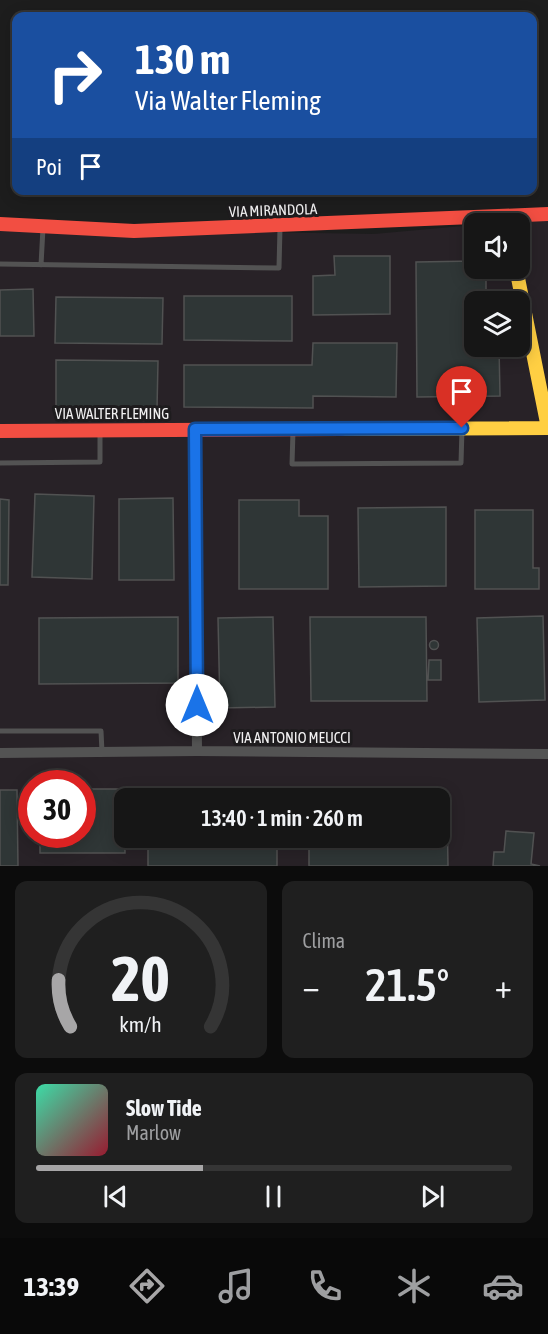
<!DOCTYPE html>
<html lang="it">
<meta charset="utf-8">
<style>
:root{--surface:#161616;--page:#1f1f1f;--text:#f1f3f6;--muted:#9e9fa1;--line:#353535;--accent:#a7a6a7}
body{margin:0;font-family:"Asap Condensed",sans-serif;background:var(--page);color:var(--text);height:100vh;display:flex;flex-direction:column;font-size:22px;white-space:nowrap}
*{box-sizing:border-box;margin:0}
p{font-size:20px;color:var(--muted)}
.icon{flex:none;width:33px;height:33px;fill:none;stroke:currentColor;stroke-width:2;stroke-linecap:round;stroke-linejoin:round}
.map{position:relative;height:866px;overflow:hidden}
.panel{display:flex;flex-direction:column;gap:15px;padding:15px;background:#0c0c0c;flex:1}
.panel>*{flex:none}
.banner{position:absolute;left:12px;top:12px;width:525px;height:183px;border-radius:12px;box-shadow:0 3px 15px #0003,0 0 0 2px var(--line);background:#1a4fa0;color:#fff;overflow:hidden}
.buttons{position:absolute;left:464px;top:213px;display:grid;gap:12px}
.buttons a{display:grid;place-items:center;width:66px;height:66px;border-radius:12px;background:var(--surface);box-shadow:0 3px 15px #0003,0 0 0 2px var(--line);font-size:30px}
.speed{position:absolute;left:18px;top:770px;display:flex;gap:12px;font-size:30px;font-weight:700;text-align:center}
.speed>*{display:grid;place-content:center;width:78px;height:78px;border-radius:50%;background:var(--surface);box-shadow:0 3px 15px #0003,0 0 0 2px var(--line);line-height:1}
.speed .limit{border:9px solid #d22;background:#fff;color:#111}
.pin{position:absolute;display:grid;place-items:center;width:51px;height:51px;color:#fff;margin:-62px -26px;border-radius:50% 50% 50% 0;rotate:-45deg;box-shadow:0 0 6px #0007}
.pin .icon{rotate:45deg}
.me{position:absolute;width:66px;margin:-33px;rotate:0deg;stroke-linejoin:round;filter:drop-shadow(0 0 4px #0008)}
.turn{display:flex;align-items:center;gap:21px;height:126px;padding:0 24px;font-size:27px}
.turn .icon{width:78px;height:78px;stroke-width:2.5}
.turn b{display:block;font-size:42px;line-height:51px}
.then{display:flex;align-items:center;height:57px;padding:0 24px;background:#0003;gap:12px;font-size:22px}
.big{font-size:45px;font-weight:600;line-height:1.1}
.panel .tile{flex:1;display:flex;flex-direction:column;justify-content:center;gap:9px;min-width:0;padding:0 21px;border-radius:12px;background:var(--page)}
.panel .dial{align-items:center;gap:0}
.dial svg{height:156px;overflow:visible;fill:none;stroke:var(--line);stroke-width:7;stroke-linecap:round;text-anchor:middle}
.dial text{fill:var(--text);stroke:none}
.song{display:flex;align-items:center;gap:18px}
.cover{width:72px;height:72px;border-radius:9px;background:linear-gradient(135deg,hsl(160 70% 55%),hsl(350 70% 35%))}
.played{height:6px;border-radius:3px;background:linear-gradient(90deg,var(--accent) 35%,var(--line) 35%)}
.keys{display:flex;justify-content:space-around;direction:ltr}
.heat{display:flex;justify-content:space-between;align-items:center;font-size:33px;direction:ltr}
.panel .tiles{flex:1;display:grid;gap:15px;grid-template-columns:1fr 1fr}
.tile:last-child{grid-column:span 2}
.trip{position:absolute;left:114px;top:788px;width:336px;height:60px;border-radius:12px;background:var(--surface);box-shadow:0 3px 15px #0003,0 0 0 2px var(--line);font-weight:600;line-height:60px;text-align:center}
.tab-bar{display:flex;height:96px;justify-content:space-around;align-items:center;background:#090909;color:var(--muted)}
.tab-bar .icon{width:42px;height:42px}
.tab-bar .selected{color:var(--accent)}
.tab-bar b{font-size:27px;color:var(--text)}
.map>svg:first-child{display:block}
</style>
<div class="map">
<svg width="548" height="866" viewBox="0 0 548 866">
<rect width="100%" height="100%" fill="#1d1d1d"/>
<path fill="#282227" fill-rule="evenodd" d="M548,218V866H0V228L374,234L474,225V268H519V224ZM474,302H519V346H474ZM32,783H82V834H32ZM124,798H440V837H124Z"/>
<path fill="#2f3636" stroke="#515252" stroke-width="1.5" d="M334,256H390V314L313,315V276L335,275Z
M474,261V268H486V302H474V346H499L500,396L417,397L416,262Z
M33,289L34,336H0V290Z
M184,296H292V341L184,340Z
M56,297L163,298L162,344L55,343Z
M313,343H397L396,397L313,396V408L184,407V365H312Z
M56,360L158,361L157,409L56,408Z
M35,494L94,496L92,579L32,577Z
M173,498L174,580H119V499Z
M0,499L9,500L8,585H0Z
M239,500H299V516H328V589H239Z
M446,507V586L359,587L358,508Z
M475,510H533V568H539V589H475Z
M543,616L545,700L479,702L477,618Z
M178,617V683L39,684V618Z
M273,617L275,707L220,708L218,618Z
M310,617H426L427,701H311Z
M429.5 645a4.5 4.5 0 1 1 9 0a4.5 4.5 0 1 1-9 0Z
M429,660H441V680H428Z
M82,789H124L125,853H40V834H82Z
M0,790H17L18,866H0Z
M277,796V798H148V797Z
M440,806H447L448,866H309V837H440Z
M506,831L534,833L531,864L540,866H493L494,852H504Z
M148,837H277V866H148Z"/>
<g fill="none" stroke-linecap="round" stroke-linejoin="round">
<path stroke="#535353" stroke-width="5" d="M0,264L279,268L280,228
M41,265L43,228
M293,431L292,464L461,463L462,429
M0,463L100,462V432
M0,731H101L102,752"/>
<path stroke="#535353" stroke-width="10" d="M195,429L197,751
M0,753L197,751L548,754"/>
<path stroke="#ffcf43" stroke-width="14" d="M341,429L548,428L516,268"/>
<path stroke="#f24e42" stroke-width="14" d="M0,224L134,231L548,214
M0,431L341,429"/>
</g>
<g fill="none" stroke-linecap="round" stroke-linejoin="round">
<g stroke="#114b97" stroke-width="15">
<path id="route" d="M197,705L195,429L462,428"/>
</g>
<use href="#route" stroke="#1a73e8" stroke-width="10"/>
</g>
<g text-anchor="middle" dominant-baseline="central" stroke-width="6" stroke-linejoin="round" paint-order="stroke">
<g font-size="15" fill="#f1f0f1" stroke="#1e1c1e">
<text transform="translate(273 210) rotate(-2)">VIA MIRANDOLA</text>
<text x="112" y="413">VIA WALTER FLEMING</text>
<text x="292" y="737">VIA ANTONIO MEUCCI</text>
</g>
</g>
</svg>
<div class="buttons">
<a><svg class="icon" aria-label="sound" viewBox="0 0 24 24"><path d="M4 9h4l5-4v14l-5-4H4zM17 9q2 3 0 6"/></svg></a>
<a><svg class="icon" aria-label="layers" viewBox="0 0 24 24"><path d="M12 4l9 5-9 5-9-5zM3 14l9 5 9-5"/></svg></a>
</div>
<div class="speed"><div class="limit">30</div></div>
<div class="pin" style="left:462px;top:428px;background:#d93025"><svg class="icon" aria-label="arrive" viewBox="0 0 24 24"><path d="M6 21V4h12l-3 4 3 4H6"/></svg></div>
<svg class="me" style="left:197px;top:705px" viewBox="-20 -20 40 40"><circle r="19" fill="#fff"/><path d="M0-13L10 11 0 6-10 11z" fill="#1a73e8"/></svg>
<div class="trip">13:40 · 1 min · 260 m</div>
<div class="banner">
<div class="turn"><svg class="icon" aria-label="right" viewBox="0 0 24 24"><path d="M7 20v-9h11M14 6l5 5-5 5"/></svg><div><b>130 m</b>Via Walter Fleming</div></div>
<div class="then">Poi<svg class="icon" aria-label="arrive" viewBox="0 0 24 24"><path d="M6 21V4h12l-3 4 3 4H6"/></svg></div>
</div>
</div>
<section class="panel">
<div class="tiles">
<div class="tile dial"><svg viewBox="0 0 100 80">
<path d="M14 69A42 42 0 1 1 86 69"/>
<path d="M14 69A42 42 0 0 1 8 45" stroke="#a7a6a7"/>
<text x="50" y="56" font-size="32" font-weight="700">20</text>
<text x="50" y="72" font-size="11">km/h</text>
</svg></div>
<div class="tile"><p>Clima</p>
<div class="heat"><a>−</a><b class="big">21.5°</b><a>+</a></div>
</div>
<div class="tile">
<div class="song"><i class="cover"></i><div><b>Slow Tide</b><p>Marlow</p></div></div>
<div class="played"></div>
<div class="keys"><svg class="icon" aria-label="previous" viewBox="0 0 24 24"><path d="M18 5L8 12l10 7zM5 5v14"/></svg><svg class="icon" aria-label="pause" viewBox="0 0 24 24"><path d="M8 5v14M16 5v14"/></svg><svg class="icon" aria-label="next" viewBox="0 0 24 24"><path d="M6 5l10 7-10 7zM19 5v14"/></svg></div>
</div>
</div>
</section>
<nav class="tab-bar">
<b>13:39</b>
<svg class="icon selected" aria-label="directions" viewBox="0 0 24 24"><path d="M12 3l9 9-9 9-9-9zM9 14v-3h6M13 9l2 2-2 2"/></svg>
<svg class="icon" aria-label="music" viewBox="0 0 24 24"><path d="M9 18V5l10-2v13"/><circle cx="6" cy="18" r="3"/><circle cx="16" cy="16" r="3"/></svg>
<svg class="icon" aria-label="phone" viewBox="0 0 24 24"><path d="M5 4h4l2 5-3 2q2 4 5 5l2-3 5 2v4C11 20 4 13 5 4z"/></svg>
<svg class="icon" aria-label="climate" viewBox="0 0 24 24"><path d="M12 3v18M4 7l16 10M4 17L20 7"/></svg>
<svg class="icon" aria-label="car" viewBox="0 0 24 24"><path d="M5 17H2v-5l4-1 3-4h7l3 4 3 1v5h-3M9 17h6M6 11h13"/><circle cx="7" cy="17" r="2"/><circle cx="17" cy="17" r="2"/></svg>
</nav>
